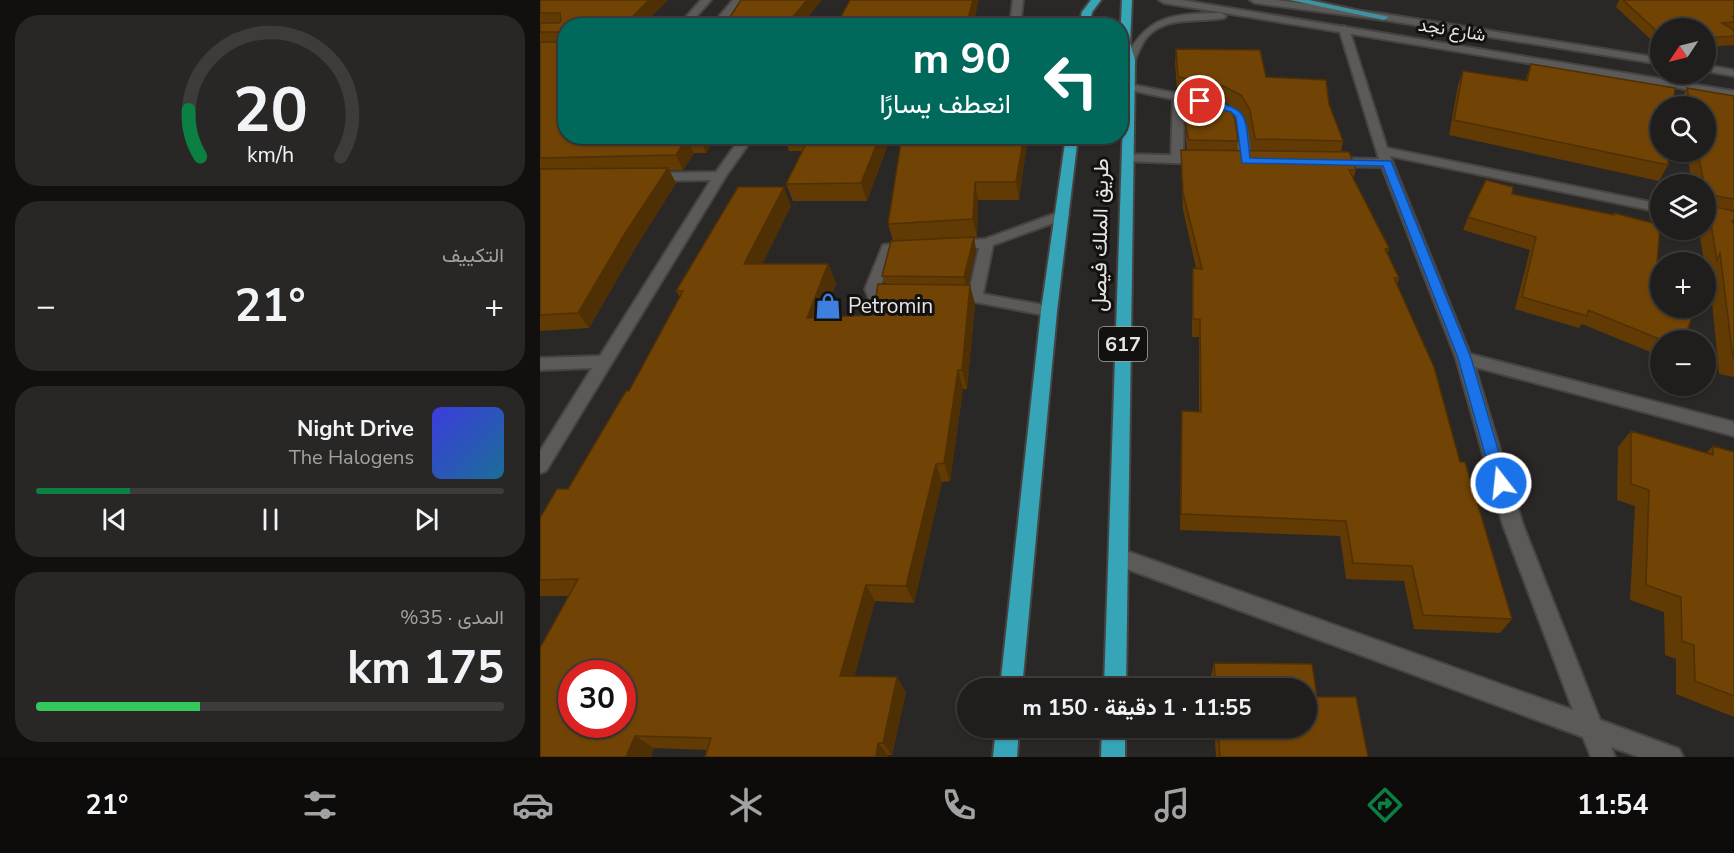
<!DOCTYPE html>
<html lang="ar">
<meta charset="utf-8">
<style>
:root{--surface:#201e1c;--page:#282725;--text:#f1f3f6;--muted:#a2a2a3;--line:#3d3c3b;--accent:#0b8043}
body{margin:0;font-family:"Nunito Sans",Vazirmatn,sans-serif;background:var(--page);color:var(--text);direction:rtl;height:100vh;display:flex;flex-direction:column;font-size:22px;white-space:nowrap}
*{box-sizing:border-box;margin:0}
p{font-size:20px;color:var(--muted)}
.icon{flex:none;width:33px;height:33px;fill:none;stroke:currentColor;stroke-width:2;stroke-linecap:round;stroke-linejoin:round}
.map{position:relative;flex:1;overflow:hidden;direction:ltr}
.sheet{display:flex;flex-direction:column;gap:15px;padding:15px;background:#12100f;width:540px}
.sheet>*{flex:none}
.banner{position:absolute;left:18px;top:18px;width:570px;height:126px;border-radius:24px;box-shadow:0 2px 4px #0004,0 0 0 2px var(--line);direction:rtl;background:#00695c;color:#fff;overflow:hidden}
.needle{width:39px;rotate:235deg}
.fabs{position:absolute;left:1110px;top:18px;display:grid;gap:12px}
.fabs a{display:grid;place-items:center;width:66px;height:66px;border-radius:50%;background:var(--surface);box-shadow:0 2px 4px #0004,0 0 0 2px var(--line);font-size:30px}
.speed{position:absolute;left:18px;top:660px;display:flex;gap:12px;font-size:30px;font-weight:700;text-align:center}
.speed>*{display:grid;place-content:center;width:78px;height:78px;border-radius:50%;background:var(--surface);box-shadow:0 2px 4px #0004,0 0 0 2px var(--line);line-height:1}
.speed .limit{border:9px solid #d22;background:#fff;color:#111}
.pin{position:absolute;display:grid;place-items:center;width:51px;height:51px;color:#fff;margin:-26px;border:3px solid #fff;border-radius:50%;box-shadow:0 2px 6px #0007}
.me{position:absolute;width:66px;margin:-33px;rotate:344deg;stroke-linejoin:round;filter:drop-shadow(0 0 4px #0008)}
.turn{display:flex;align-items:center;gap:21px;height:126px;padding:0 18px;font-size:27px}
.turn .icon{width:78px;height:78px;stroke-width:2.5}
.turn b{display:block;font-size:42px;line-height:51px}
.big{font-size:45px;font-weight:700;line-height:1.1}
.sheet .tile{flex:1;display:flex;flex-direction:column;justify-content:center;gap:9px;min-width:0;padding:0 21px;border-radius:24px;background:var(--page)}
.sheet .dial{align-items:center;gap:0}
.dial svg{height:156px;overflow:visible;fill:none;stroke:var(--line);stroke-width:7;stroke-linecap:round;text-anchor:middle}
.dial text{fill:var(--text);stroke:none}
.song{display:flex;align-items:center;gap:18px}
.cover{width:72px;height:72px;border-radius:9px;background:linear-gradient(135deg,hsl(240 70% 55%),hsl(200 70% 35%))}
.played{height:6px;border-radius:3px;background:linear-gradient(90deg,var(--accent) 20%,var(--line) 20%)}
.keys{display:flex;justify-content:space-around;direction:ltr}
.heat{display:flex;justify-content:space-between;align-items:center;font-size:33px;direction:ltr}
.charge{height:9px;border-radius:4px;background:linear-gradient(90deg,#34c759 35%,var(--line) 0)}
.trip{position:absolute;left:417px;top:678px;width:360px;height:60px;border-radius:30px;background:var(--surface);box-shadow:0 2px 4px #0004,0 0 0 2px var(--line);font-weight:700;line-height:60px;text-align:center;direction:rtl}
.dock{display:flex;height:96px;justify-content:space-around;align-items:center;background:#0d0c0b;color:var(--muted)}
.dock .icon{width:42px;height:42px}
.dock .on{color:var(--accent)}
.dock b{font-size:27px;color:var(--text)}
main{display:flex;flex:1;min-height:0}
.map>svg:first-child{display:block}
</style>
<main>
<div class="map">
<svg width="1194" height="757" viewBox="0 0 1194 757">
<rect width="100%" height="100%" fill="#2a2826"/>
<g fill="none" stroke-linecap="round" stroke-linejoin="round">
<g stroke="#464442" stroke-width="4">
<path id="service" d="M473,0H483L480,26H470Z
M589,84L681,102C710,110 709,136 711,161L705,165L699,161C695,110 695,111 644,101L643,159L641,162H633L631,159L633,99L585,89V85Z
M522,211L527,212L529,215L527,218L453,245L443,294L514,307L517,311L514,315L509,316L430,301L428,297L439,248H414L407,244L409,241L445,239Z
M370,242L375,243L377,246L375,249L354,252L339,289L364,292L366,296L364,300L329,299L325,289L343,245Z"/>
</g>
<g stroke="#464442" stroke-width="4">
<path id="minor" d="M161,0H171L148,26H138Z
M193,0H203L181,26H171Z
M804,26L809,29L847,148L1120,204V212L850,156L930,354L1194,422V436L935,367L983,525L1060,720L1139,749L1143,757H1099L1071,747L1075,757H1051L1043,737L571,563L568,557L571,551L578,548L1033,710L963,525L916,358L842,167L792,166L786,162L792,158L839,159L799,29Z
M202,136H214L186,176L6,471L0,473V451L52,368L0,370V358L60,356L171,180L112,181L106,177L112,173L176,172Z
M587,154L661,156L667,160L661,164L583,161V155Z"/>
</g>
<g stroke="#464442" stroke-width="4">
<path id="tertiary" d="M619,0H641L1194,91V97L624,3Z
M710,0H736L844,14L1120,58V64L844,20L715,3Z
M681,13L686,16L684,18C659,23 627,15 607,37C601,44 598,54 594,62L585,60C607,14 634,14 681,13Z
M1166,65L1194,70V76L1166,71Z"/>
</g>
<g stroke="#464442" stroke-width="4">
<path id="primary" d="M750,0H769L849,17L844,20Z"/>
</g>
<g stroke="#464442" stroke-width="4">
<path id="trunk" d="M551,0H561L552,12L549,26H539L542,12Z
M582,0H592L590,43L595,60L586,688H564L585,60L580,45Z
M526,136H538L517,311L482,688H460L501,311Z
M456,728H479L477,757H453Z
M562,728H585V757H561Z"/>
</g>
<use href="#service" fill="#5c5a58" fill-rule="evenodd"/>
<use href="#minor" fill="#5c5a58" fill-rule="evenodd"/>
<use href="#tertiary" fill="#5c5a58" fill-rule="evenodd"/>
<use href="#primary" fill="#3f929f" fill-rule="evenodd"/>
<use href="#trunk" fill="#36a5b7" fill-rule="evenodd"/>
</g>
<path fill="#613a04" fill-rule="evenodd" d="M0,0H128L102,26H26V136H176L166,153H154L143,170H129L136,183L94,250L49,328L0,331Z
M1079,0H1194V45L1166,47V28H1120V48L1076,7Z
M636,49L726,77L789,104L803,141L801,152L816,170L813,179L849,248L847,254L859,278L857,285L920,462L972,619L960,633L874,629L864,581L806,579L800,536L640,530L641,428L642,411L659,412V337H652V286L653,268H656L643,210L641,166V150H647L646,140L647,93L637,91L635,63ZM677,99L682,100L699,110L708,125L712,151L697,150L698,141Z
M991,64L1128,165L1119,181L909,135L918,85L923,71L985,81Z
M1147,88L1194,96V209L1193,211L1192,222L1194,223V377L1179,374L1169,271L1166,275V262H1164L1159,230H1166V184H1152L1147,152H1166V106H1140L1139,103Z
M244,136H351L327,201H253L246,184L263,151H249Z
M362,136H488L479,200H438L437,237H434L436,250L428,285L435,304L427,389H423L410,481L402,482L374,603L335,601L314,676L366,692L352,755H348V757H165L167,750L114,748L111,757H0L29,596H0V518L28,489L89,391L140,297L136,291L251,206L222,264H288L296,283L283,317L333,315L345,284L342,276L353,241L348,224Z
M972,194L1073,215L1074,213L1115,288L1120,340V356L1042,324L1039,328L975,309L990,250L923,230L928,217Z
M1091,431L1166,453L1173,446L1194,452V717L1136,694V659L1125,655L1124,612L1090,600L1095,506L1077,500L1078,447Z
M674,663L772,664L777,697H816L828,757H676L674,728H766V688H672L671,677Z"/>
<path fill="#4f3004" d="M109,0H128L102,26H83Z
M267,0H282L261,26H245Z
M433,0H439L433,26H426Z
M160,136H176L166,153L159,138Z
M340,136H351L327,201L321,183Z
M484,136H488L479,200L476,182Z
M147,138L154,153L143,170L136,155Z
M128,168L136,183L94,250L49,328L38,313L84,235Z
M435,182L438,200L437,237L433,219Z
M244,187L251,206L213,283L204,264Z
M434,237L436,250L427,290L424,277Z
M288,264L296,283L276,337L267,318Z
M430,285L435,304L427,389L422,370Z
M418,370L423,389L410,481L404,463Z
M396,464L402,482L374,603L366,586Z
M326,585L335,601L311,690L300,676Z
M357,677L366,692L352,755L343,743Z
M95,736L114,748L111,757H86Z
M338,743L348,755V757H336Z"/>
<path fill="#714405" stroke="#4f3004" stroke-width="1.5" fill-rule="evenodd" d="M0,0H109L83,26H26V136H160L159,138H147L136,155L0,158V42H18L21,39L20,32H0V23H19L21,21L20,13H0Z
M201,0H267L245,26H184Z
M310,0H433L426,26H296Z
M1083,0H1194V17H1193L1194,18V22L1182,23L1194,30V36L1166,38V28H1120V34Z
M636,49L720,50L726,77L786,80L789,104L803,141L715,139L710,110L701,95L683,86L638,77Z
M991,64L1135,88L1133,106H1120V152H1129L1128,165L914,120L923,71L987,81Z
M1147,88L1194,96V199L1175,196V207L1194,211V219L1192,222L1194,223V358H1193L1180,253L1177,260L1166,193V184H1164L1158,152H1166V106H1151Z
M647,92L674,97L689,105L695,120L698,141L649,140L646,127Z
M270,136H340L321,183L246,184Z
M362,136H484L476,182H435L433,219L348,224Z
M641,150L809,152L816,170H809L849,248L845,249L859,278H854L894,367L920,462H925L972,619L883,615L872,566L813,563L806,521L641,514L642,411L661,412L660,319H653V268L662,269L643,193Z
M128,168L84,235L38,313L0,315V169Z
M946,180L973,187L972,194L1074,215V213L1120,225L1115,288L1120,291V308H1156L1143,340H1122L1048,310L1047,316L982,297L996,237L928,217Z
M198,187H244L204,264H288L267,318L333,315L338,284L430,285L422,370H418L404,463L396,464L366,586L326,585L300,676L357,677L343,743H338L336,757H165L171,738L95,736L86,757H0V648L38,579L0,580V518L17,489H28L86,391H89L143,291H136ZM32,674H82V724H32Z
M434,237L424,277L342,276L351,241Z
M1091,431L1173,455V446L1194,452V696L1155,681L1154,645L1142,641L1141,597L1106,585L1109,490L1091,484Z
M674,663L772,664L777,697H816L828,757H680L678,728H766V688H676Z"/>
<path fill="#1a73e8" stroke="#114b97" stroke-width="1.5" d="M660,98C710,111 704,107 710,158L851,161L931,358L968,483L966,488L961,490L955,488L953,483L918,358L843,166L702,163L696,117L691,112L657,103V99Z"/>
<defs>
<g id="shop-bare" transform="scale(2.07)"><path d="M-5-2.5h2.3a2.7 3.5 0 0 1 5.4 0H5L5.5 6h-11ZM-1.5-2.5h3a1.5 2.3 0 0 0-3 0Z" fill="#3f7fe0" stroke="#121110" stroke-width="2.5" paint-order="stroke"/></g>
</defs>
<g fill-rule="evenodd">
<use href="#shop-bare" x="288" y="306"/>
</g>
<g text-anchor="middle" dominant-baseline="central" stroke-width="6" stroke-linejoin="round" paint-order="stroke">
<g font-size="18" fill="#e7e5e4" stroke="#121110">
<text transform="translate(912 30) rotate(9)">شارع نجد</text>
</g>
<rect fill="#121110" stroke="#a7a5a4" stroke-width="1.5" x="559" y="327" width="48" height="34" rx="4.5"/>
<g font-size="20" font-weight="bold" fill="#e7e5e4">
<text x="583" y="344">617</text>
</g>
<g font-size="21" fill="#e7e5e4" stroke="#121110">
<text transform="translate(560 235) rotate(-89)">طريق الملك فيصل</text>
</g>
<g font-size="21" fill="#e7e5e4" stroke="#121110" text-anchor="start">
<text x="308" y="306">Petromin</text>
</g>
</g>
</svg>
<div class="fabs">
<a><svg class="needle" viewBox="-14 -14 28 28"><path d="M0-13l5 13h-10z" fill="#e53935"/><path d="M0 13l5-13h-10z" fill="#a2a2a3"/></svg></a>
<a><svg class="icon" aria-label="search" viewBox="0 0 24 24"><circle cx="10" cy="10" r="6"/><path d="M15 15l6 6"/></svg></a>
<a><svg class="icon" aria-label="layers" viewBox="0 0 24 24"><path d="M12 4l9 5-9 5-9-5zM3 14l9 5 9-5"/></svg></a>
<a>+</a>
<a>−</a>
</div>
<div class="speed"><div class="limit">30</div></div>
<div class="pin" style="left:660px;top:101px;background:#d93025"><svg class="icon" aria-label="arrive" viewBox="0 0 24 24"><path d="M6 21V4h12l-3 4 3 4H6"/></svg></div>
<svg class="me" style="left:961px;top:483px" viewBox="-20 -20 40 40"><circle r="17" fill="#1a73e8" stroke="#fff" stroke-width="3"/><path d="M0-11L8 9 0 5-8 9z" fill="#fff"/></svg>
<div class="trip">11:55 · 1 دقيقة · 150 m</div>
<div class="banner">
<div class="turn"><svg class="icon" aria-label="left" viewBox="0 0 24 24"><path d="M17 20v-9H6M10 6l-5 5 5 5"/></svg><div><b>90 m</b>انعطف يسارًا</div></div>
</div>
</div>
<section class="sheet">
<div class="tile dial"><svg viewBox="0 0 100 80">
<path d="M14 69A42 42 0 1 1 86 69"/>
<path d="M14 69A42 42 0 0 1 8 45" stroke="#0b8043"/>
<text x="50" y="56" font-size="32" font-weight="700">20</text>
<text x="50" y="72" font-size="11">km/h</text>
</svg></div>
<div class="tile"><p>التكييف</p>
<div class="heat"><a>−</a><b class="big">21°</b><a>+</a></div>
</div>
<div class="tile">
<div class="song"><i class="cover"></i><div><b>Night Drive</b><p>The Halogens</p></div></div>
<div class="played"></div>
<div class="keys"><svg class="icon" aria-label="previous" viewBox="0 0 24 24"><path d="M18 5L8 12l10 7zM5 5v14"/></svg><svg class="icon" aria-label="pause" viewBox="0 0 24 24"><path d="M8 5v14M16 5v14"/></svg><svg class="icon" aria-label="next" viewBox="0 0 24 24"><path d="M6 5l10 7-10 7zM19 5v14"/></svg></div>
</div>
<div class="tile"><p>المدى · 35%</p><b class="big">175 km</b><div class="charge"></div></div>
</section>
</main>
<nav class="dock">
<b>11:54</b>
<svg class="icon on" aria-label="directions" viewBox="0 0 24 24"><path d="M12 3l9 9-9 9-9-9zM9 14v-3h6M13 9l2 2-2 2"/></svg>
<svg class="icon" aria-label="music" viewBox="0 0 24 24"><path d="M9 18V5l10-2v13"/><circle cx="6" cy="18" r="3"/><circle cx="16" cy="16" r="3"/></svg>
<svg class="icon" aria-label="phone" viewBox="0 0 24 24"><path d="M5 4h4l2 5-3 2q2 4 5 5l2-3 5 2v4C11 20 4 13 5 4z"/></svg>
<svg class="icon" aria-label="climate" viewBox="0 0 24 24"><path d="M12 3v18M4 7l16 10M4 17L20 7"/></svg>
<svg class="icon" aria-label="car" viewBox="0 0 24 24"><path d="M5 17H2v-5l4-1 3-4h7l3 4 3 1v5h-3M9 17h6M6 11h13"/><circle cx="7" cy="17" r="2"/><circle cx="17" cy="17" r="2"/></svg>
<svg class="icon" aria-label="filters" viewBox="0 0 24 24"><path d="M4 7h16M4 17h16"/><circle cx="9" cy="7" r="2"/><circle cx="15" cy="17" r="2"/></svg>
<b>21°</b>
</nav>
